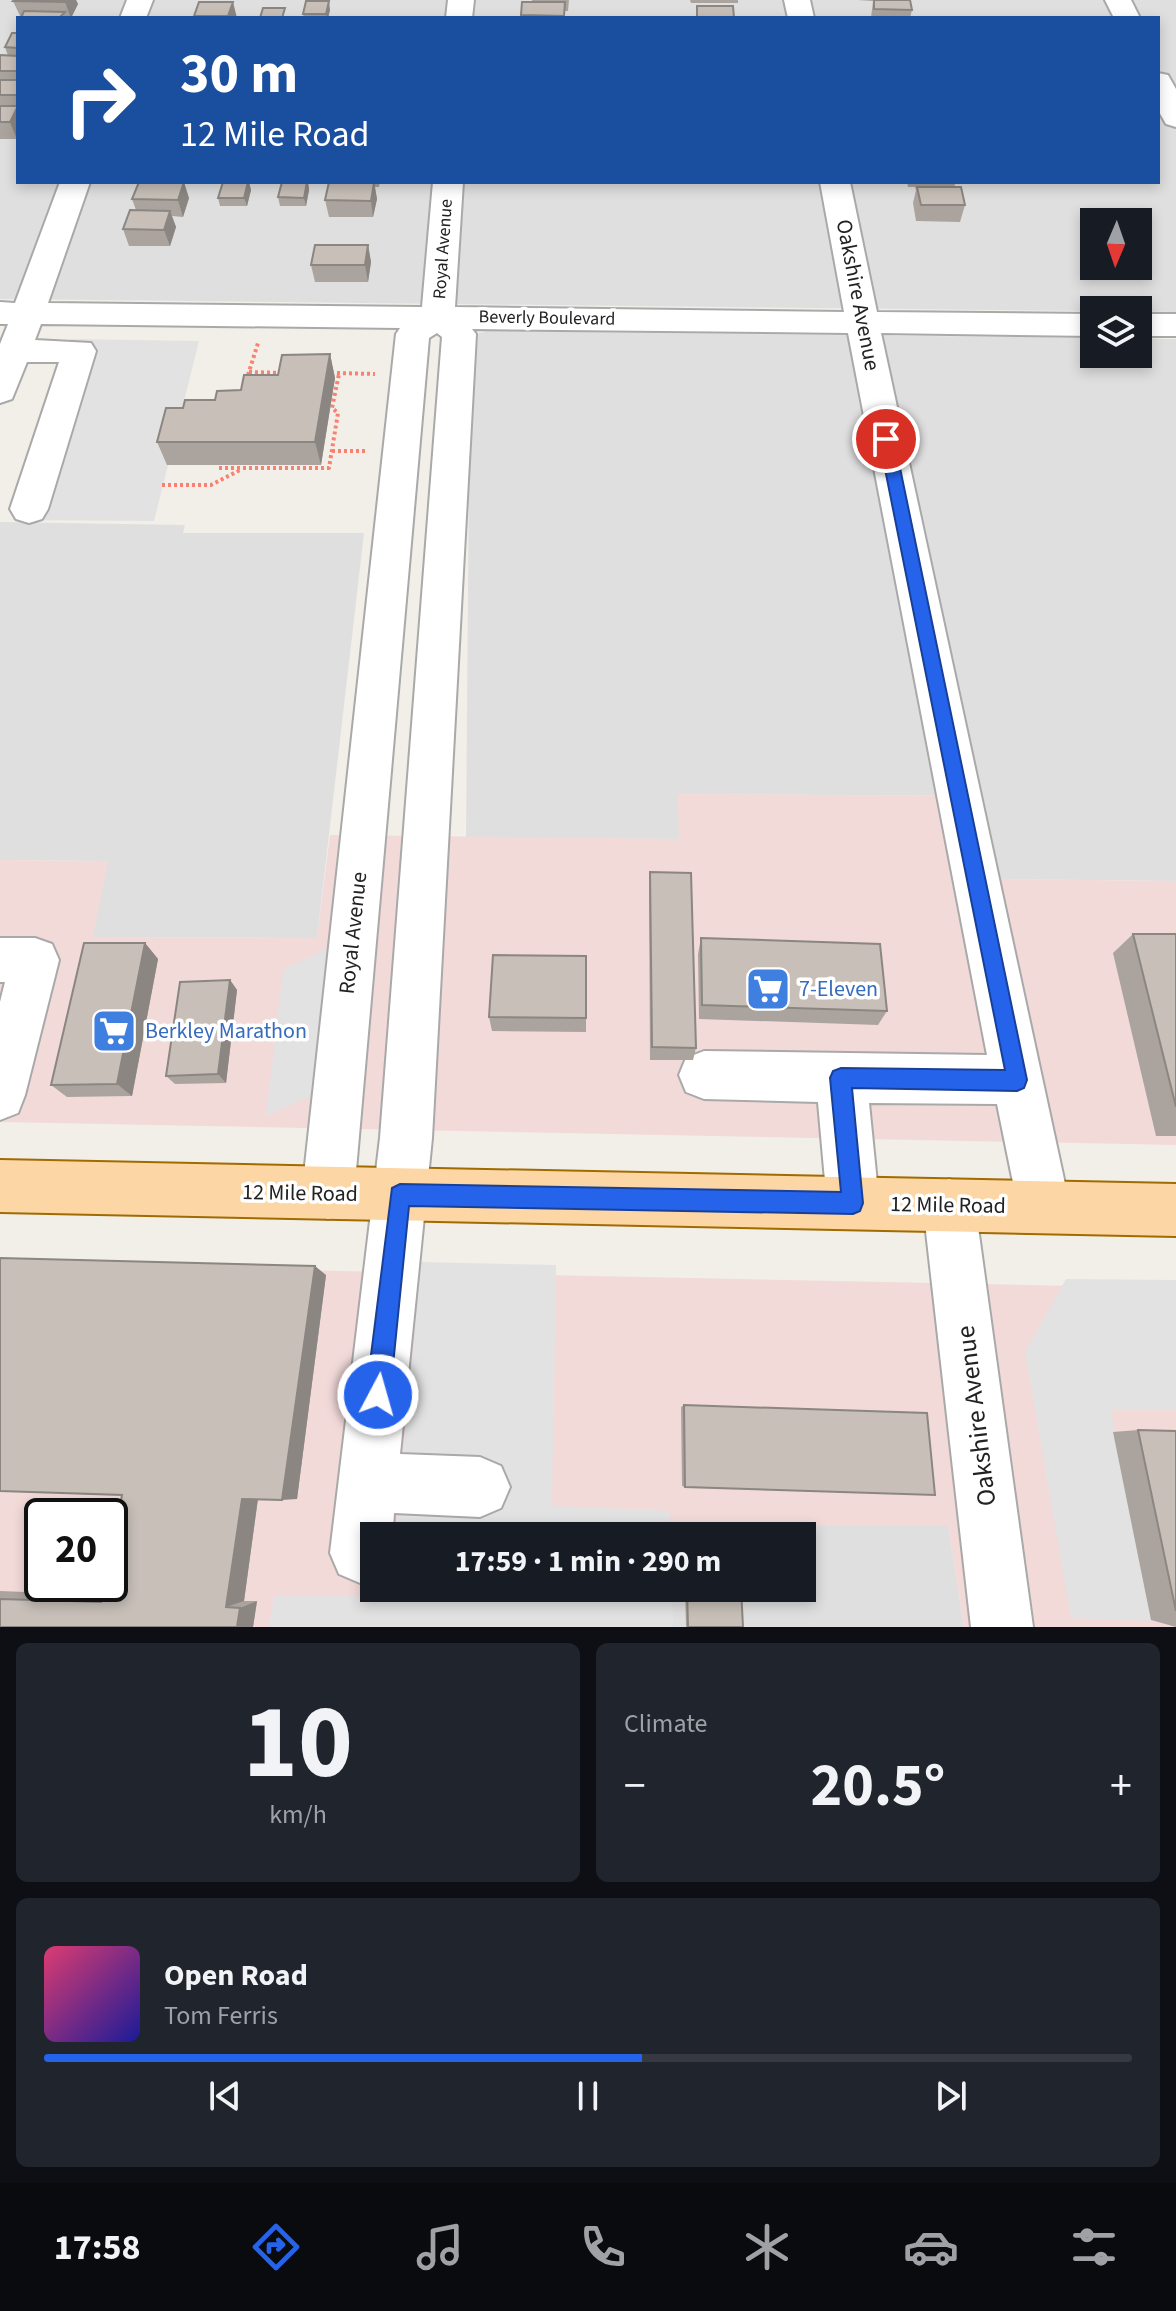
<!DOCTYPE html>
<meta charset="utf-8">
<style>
:root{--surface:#171b24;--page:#20242c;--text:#f1f3f6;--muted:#9ea1a6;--line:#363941;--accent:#2563eb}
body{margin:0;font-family:"Source Sans 3",sans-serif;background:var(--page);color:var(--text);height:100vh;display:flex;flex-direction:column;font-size:30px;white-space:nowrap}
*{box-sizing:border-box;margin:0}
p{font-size:26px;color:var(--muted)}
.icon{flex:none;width:44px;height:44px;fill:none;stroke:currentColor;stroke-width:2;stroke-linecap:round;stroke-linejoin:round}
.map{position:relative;height:1627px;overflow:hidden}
.side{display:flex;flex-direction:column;gap:16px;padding:16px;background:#0d0f14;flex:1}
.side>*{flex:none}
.hud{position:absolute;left:16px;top:16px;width:1144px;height:168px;border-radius:0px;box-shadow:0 4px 12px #0003;background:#1a4fa0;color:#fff;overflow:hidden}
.needle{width:52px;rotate:182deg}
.fabs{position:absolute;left:1080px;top:208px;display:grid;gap:16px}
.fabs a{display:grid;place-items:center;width:72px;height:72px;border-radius:0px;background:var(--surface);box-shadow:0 4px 12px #0003;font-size:40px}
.speed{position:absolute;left:24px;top:1498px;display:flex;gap:16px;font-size:40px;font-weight:700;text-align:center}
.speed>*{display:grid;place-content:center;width:104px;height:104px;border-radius:50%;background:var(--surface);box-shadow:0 4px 12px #0003;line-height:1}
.speed .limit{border:4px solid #111;border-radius:12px;background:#fff;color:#111}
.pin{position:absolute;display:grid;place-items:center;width:68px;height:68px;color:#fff;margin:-34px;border:4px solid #fff;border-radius:50%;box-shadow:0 2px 8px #0007}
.me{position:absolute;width:88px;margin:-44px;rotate:6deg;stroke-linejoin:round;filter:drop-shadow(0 0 6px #0008)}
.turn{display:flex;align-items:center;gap:28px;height:168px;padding:0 32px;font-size:36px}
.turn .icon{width:104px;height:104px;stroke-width:2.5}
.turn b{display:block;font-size:56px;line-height:68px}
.big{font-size:60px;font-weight:700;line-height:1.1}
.side .card{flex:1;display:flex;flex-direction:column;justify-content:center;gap:12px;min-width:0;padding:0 28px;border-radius:12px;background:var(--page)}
.side .dial{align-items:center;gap:0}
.dial b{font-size:104px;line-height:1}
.song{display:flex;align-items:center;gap:24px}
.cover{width:96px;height:96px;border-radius:12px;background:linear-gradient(135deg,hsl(340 70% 55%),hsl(240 70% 35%))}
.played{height:8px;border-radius:4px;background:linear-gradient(90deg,var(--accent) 55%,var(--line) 55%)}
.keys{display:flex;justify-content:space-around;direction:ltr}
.heat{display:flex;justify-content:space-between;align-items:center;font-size:44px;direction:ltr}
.side .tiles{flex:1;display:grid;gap:16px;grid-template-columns:1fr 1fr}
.card:last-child{grid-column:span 2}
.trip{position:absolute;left:360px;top:1522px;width:456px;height:80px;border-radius:0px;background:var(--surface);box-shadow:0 4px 12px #0003;font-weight:700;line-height:80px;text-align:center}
.dock{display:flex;height:128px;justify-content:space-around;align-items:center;background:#090b0e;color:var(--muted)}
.dock .icon{width:56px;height:56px}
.dock .active{color:var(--accent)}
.dock b{font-size:36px;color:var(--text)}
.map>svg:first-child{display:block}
</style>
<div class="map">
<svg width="1176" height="1627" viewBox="0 0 1176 1627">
<rect width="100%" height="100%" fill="#f2efe9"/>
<path fill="#e0dfdf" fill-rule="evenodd" d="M0,0H1176V312L0,299ZM18,18H1158V182H18ZM1094,222H1138V266H1094Z
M487,331L1094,338V354H1138V339H1176V881L1000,879L983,796L678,794L680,839L466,838L470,342L473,335Z
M0,522L185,525L183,533H364L317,938L92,937L107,861L0,860Z
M665,1525H948L964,1627H667V1588H802V1536H666Z"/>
<path fill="#f2dad9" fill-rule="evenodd" d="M677,794L983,796L1001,879L1176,881V1145L0,1122V860L108,861L93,937L317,938L330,835L679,839Z
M0,1264L1176,1288V1627H964L948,1525H666V1536H374V1588H667V1627H0ZM42,1516H110V1584H42Z"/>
<path fill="#e2e2e2" d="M71,339L199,341L154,521L13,520Z
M334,945L317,1093L266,1116L283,970Z
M421,1262L556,1265L552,1506L670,1511L671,1536H396Z
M1066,1279L1176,1280V1410H1111L1151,1621L1071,1618L1025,1352Z
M391,1588H672L673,1627H269L274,1595L389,1597Z"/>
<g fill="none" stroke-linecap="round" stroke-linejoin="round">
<g stroke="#a9a9a9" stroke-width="4">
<path id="minor" d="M127,0H153L146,18H120Z
M448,0H474L472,18H446Z
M784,0H810L814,18H788Z
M1105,0H1131L1140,18H1114Z
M1158,73L1168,75L1176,89V127L1166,124L1158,110Z
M60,182H90L48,303L422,307L433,182H463L455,307L844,312L820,182H850L877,312L1094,314V336L881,333L1070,1207L1063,1226L1044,1233L1025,1226L1018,1207L997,1104L869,1103L879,1203L872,1222L853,1229L834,1222L827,1203L818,1102L704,1099L686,1092L679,1075L686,1058L704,1051L987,1055L848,333L472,329L476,334L432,1138L400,1454L480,1457L501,1466L510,1487L501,1508L480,1517L394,1513L393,1530L397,1536H374V1583H360L339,1574L330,1553L380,1138L442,337L437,333L429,338L354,1193L347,1212L328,1219L309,1212L302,1193L396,334L400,328L41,324L35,340L91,343L96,351L48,509L42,519L29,523L16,519L10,509L59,362H27L12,399L0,403V344L8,324H0V302L15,303Z
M1138,314H1176V336H1138Z
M0,938H35L52,944L59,960L25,1095L18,1113L0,1120V1002L5,982H0Z
M949,1179L968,1186L975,1205L1033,1627H971L923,1205L930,1186Z"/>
</g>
<g stroke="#a06b00" stroke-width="4">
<path id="major" d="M0,1160L1176,1184V1236L0,1212Z"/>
</g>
<path stroke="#fa8072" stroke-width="4" stroke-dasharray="3 3" stroke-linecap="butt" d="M249,372L283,373
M337,373L375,374
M248,375L258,343
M332,451H367
M219,468H329L338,413L332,408L339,374
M162,485H211L242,469"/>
<use href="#minor" fill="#fff" fill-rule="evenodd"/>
<use href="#major" fill="#fcd6a4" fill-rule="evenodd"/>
</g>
<path fill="#aba49e" d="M14,0H76L78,4L71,18H21L13,1Z
M532,0H569L568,11H565V18H521L522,2H532Z
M690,0H738V3H691Z
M857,0H910L912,10L910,18H871L873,1Z
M199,2L237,18H195L194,16Z
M330,10L328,18H304L303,14Z
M18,33V138L17,139H0V55L8,56L5,47Z
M249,182L251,190L247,206H220L218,198Z
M308,182L309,190L306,206H280L278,197Z
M329,182H380L379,187H375L377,199L373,217H329L325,200Z
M907,182H956L954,187L965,205L960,222L916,221L913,203L916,190L915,187H908Z
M189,198L183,217L172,216L176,227L170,246H129L123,229L136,210L132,199Z
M368,245L371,262L368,282H315L311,265Z
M330,354L335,378L321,465H167L157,442L183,408L215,400Z
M650,872L696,1048L693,1060H650L649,889Z
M1133,934H1176V1136H1156L1113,953Z
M701,938L887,1011L878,1025L699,1019L698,954Z
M145,943L158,959L132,1096L67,1097L51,1085Z
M586,956V1032L492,1031L489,1017Z
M230,980L237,990L226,1083L175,1084L166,1076Z
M326,1275L297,1499H258L244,1601H257L253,1627H0V1591L103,1595L122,1495Z
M684,1405L685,1487L682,1486L681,1407Z
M1138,1430L1176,1431V1627L1151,1620L1113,1432Z
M685,1588H741L743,1627H686Z"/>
<path fill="#8b8681" d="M66,0H76L78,4L71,18L65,2Z
M329,1L330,10L328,18H327L326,14Z
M233,2L237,18H229L228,16Z
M18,107V138L17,139L10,122Z
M184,182L189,198L183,217L178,200Z
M249,182L251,190L247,206L244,198Z
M308,182L309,190L306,206L304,198Z
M374,183L377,199L373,217L371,201Z
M170,211L176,227L170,246L164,230Z
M368,245L371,262L368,282L365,265Z
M330,354L335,378L321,465L315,442Z
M145,943L158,959L132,1096L117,1084Z
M230,980L237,990L226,1083L218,1074Z
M315,1266L326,1275L297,1499L282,1500Z
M258,1498L244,1601L226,1607L242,1499Z
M257,1601L253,1627H237L240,1608Z"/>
<path fill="#c7bfb8" stroke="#8b8681" stroke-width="2" d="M14,0H66L65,2L13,1Z
M874,0H910L912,10L874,9Z
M306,1H329L326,14H303Z
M199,2H233L228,16H194Z
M522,2H565L564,16L521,15Z
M697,6H733L734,18H697Z
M263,8H285L282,18H260Z
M24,11L65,12L59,18H21Z
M12,33H18V48L5,47Z
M0,55L18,56V71H0Z
M0,80H18V95H0Z
M0,106H18L10,122H0Z
M139,182H184L178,200L132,199Z
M223,182H248L244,198H218Z
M282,182H307L304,198L278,197Z
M329,182L374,183L371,201L325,200Z
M917,187H961L965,205H921Z
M130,210L170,211L164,230L123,229Z
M315,245H368L365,265H311Z
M330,354L315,442H157L166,408H183L185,400H215L217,391L241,390L244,375H278L282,355Z
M650,872L691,873L696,1048L652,1047Z
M1133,934H1176V1107Z
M701,938L880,944L887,1011L702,1005Z
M84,943H145L117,1084L51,1085Z
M493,955L586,956V1018L489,1017Z
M230,980L218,1074L166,1076L180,982Z
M0,1258L315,1266L282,1500L242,1499L226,1607L240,1608L237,1627H0V1599L101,1602L105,1584H110V1557L122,1495L0,1491Z
M684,1405L927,1413L935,1495L685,1487Z
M1138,1430L1176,1431V1611Z
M687,1588H741L743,1627H688Z"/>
<path fill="#2563eb" stroke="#184099" stroke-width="2" d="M886,433L894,439L1027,1080L1024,1088L1017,1091L852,1088L863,1203L860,1211L853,1214L409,1206L390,1395L386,1404L378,1407L369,1404L366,1395L392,1188L400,1184L841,1192L830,1078L833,1071L841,1068L1005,1070L879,439Z"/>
<defs>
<g id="supermarket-square" transform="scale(2.3)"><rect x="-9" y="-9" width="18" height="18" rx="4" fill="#3f7fe0" stroke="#fff"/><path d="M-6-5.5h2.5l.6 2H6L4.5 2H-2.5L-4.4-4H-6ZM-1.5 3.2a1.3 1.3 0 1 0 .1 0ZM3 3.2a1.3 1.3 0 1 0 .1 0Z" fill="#fff"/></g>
</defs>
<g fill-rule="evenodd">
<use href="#supermarket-square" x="768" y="989"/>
<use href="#supermarket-square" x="114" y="1031"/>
</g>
<g text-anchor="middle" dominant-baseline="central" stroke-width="7" stroke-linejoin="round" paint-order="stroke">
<g font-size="18" fill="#222" stroke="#fff">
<text transform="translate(443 249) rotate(-86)">Royal Avenue</text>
<text transform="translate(547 318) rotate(1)">Beverly Boulevard</text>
</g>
<g font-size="22" fill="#222" stroke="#fff">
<text transform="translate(858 295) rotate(79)">Oakshire Avenue</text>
<text transform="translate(353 933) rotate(-84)">Royal Avenue</text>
<text transform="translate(300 1193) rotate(1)">12 Mile Road</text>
<text transform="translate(948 1205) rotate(1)">12 Mile Road</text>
</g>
<g font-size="22" fill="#366cbe" stroke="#fff" text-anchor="start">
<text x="799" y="989">7-Eleven</text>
<text x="145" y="1031">Berkley Marathon</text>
</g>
<g font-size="26" fill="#222" stroke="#fff">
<text transform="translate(976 1416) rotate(-97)">Oakshire Avenue</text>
</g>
</g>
</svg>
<div class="fabs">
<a><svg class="needle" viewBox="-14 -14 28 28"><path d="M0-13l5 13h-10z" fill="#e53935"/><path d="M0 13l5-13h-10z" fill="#9ea1a6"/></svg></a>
<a><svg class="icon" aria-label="layers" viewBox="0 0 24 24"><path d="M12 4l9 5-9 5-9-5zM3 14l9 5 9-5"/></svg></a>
</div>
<div class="speed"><div class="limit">20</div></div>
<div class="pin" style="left:886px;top:439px;background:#d93025"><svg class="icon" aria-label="arrive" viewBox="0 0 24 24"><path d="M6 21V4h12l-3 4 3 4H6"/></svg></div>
<svg class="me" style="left:378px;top:1395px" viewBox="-20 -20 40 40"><circle r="17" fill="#2563eb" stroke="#fff" stroke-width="3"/><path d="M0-11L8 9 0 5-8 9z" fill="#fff"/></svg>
<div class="trip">17:59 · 1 min · 290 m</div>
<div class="hud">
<div class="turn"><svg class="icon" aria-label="right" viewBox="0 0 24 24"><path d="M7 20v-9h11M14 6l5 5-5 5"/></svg><div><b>30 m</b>12 Mile Road</div></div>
</div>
</div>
<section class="side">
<div class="tiles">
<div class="card dial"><b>10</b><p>km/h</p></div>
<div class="card"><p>Climate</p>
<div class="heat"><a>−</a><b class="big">20.5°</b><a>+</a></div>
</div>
<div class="card">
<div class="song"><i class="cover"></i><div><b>Open Road</b><p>Tom Ferris</p></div></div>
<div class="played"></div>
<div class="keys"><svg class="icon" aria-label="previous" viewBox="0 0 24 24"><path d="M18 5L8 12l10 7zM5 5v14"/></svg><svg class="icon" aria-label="pause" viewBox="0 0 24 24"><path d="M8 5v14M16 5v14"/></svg><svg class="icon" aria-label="next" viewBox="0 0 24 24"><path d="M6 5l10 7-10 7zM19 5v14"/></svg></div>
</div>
</div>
</section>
<nav class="dock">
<b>17:58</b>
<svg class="icon active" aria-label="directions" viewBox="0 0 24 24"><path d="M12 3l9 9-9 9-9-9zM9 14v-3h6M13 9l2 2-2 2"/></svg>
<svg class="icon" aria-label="music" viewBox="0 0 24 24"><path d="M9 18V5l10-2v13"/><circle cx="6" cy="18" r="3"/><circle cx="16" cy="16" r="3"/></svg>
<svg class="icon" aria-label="phone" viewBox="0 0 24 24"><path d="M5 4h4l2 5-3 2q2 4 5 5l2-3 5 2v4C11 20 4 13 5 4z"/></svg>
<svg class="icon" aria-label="climate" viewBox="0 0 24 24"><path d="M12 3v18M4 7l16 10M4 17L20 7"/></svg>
<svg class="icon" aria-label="car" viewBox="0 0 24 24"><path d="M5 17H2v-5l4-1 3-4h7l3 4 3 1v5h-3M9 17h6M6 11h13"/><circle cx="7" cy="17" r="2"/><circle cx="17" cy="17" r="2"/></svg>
<svg class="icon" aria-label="filters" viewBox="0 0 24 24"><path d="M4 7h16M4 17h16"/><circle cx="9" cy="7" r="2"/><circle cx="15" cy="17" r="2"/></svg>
</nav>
